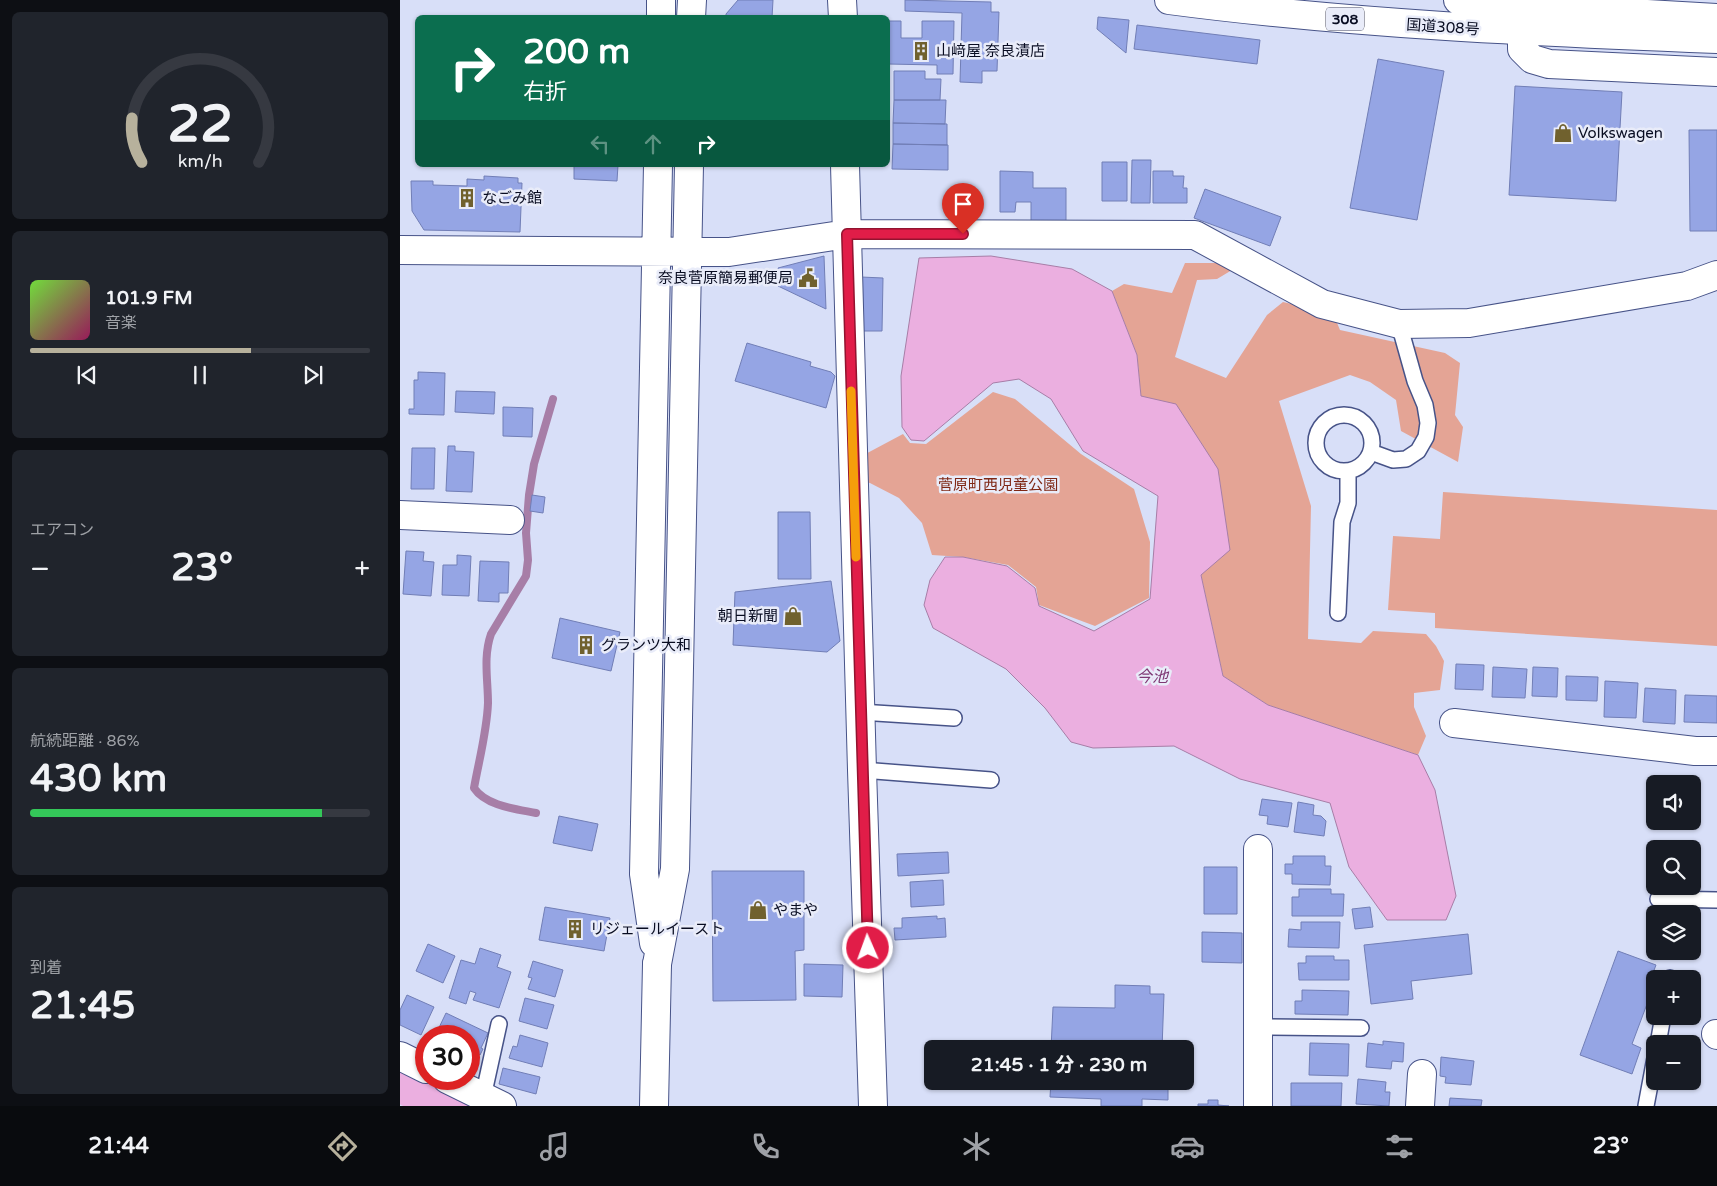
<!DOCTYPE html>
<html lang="ja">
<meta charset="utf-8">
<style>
:root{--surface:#171b24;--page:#20242c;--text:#f1f3f6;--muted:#9ea1a6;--line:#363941;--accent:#b7b19c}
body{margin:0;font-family:"Varela Round","Noto Sans JP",sans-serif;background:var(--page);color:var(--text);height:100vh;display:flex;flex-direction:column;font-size:19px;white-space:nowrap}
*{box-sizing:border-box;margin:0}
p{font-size:16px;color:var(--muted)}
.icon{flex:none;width:28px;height:28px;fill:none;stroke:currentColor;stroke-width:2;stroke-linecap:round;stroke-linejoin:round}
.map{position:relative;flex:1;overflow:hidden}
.drawer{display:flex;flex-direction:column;gap:12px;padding:12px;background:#0d0f14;width:400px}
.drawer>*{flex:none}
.guide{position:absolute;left:15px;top:15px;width:475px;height:152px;border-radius:8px;box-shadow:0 1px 4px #0004;background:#0b6e4f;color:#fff;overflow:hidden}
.tools{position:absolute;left:1246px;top:775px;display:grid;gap:10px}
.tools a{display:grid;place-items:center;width:55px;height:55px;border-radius:8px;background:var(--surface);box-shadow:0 1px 4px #0004;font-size:25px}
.speed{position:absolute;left:15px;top:1025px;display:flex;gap:10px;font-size:25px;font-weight:700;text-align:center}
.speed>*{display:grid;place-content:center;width:65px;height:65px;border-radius:50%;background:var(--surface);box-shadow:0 1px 4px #0004;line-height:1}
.speed .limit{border:8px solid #d22;background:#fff;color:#111}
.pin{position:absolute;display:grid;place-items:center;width:42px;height:42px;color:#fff;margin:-51px -21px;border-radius:50% 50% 50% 0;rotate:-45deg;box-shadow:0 0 5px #0007}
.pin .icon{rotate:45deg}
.me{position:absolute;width:55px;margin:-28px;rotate:358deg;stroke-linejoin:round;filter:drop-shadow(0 0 4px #0008)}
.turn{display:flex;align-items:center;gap:18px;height:105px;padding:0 25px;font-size:22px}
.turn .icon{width:65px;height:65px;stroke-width:2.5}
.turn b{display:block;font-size:35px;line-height:42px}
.lanes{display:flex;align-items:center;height:48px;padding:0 25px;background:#0003;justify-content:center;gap:25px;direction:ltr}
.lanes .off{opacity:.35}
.big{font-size:38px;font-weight:700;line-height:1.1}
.drawer .tile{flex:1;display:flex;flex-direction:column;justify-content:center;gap:8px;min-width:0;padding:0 18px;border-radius:8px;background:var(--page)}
.drawer .dial{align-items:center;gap:0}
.dial svg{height:130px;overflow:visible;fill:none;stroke:var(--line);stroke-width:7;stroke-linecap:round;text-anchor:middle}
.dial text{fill:var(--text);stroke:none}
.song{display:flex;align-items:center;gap:15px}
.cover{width:60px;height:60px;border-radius:8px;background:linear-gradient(135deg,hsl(100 70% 55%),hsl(330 70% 35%))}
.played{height:5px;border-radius:2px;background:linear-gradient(90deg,var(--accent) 65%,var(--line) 65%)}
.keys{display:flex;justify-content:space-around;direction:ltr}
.heat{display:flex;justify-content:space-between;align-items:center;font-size:28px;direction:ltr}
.charge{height:8px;border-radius:4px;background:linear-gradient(90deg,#34c759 86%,var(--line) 0)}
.trip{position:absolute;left:524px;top:1040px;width:270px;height:50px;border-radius:8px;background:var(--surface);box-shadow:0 1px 4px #0004;font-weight:700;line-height:50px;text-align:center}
.dock{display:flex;height:80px;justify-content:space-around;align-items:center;background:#090b0e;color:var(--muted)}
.dock .icon{width:35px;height:35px}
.dock .selected{color:var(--accent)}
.dock b{font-size:22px;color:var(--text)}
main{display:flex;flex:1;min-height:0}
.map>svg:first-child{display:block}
</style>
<main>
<section class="drawer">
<div class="tile dial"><svg viewBox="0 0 100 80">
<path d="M14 69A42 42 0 1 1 86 69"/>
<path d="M14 69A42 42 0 0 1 8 42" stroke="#b7b19c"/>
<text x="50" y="56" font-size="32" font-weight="700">22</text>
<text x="50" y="72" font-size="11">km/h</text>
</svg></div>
<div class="tile">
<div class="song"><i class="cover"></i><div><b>101.9 FM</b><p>音楽</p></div></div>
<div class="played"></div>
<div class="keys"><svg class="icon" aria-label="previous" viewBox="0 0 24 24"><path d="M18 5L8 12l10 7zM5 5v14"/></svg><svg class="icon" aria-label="pause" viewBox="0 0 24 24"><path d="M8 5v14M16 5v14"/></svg><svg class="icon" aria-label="next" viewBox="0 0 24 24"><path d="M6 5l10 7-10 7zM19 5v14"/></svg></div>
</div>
<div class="tile"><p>エアコン</p>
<div class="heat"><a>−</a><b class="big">23°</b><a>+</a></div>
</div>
<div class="tile"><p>航続距離 · 86%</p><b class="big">430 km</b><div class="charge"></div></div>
<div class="tile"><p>到着</p><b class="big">21:45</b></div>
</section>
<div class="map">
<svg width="1317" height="1106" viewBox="0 0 1317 1106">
<rect width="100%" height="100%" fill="#d8dff8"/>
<path fill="#e4a495" d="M785,263H826L832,270L817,279L797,280L775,357L826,378L867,315L883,302L909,308L935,318L940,330L1045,353L1060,363L1055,415L1063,427L1058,462L1001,431L996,400L970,382L950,375L879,401L911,506L908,639L961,643L973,631L1026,634L1036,646L1044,661L1040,690L1014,693V707L1026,736L1018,755L868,705L823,676L801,575L741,396L737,355L712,291L724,284L772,293Z
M593,392L615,399L681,454L734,489L750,542L749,598L695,626L639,605L636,587L608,565L563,557L532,555L522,523L499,498L470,483L457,481L458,458L503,434L510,443L526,444Z
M1043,492L1317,510V646L1035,628V613L988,610L993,536L1040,539Z"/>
<path fill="#ebafe0" stroke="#a77ea7" d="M591,256L672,269L712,291L737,355L741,396L776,404L818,469L830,550L801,575L823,676L868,705L1018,755L1035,790L1056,896L1046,920H987L949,867L930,803L840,779L774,746L693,748L671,742L645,708L606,669L533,628L524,605L530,580L545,557H563L607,566L635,588L639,606L694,631L750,599L758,496L683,451L651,399L619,379L593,383L524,441L511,440L502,427L501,376L519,258Z"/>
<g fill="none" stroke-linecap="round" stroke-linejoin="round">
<path stroke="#a77ea7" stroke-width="8" d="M136,813C116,809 86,806 74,788C79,760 87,731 88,703C88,680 83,657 91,634L126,576L128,560L126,533L129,495L134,464L153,399"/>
<path stroke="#ebafe0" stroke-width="44" d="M0,1080L53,1106"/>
</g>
<path fill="#95a5e4" stroke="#717eb6" d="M338,0H373L372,18H326V14Z
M505,0L591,2V12H599L597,71H582V83L560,82L562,13L505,11Z
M698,17L729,20L726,53L697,29Z
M488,21H501V38H522V21H554L553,74H537V65L488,64Z
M737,25L860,40L857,64L734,49Z
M978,59L1044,71L1017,220L950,208Z
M494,71H525V79H541L540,100H494Z
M1115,86L1222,92L1216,201L1109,195Z
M494,100H546L545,124L493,123Z
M493,123L547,124V145L493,144Z
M1289,130H1317V231H1290Z
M493,144L548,145V170L492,169Z
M732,160H751L750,203H731Z
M702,162H727V201H702Z
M174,165H218L217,181L174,179Z
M600,171L633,172V188H666V224L631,223V202H616L615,212H600Z
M753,171H773V176H784L783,188H787V203H753Z
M84,176L118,178V183H122L120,232L24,230L12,211L11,181H33V185L67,186V179L84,180Z
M805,189L881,217L870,246L794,218Z
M424,256L426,309L378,286V268Z
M461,277L483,278L482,331H460Z
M347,343L411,362L410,366L431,372L435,376L426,408L335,381Z
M18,372L45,373L44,415L9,414V409H14V380H18Z
M56,391L95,392L94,414L55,412Z
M103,407L133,408L132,437L103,436Z
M48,446H55V451L74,452L72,492L46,491Z
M12,448H35L34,489H11Z
M132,495L145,497L143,513L130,511Z
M378,512H410L411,579H378Z
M6,551L24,552L23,561L34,562L31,596L3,594Z
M57,555L71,556L69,596L42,595L43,565H57Z
M80,561L109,562L108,593H99V602L78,601Z
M431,581L440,641L427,652L333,645L335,592Z
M160,618L220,632L211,671L152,658Z
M1056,664L1084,665L1083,690L1055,689Z
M1093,667L1127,669L1125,698L1092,697Z
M1133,667L1158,668L1157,697L1132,696Z
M1166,676L1198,677L1197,701L1166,700Z
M1205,681L1238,683L1236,718L1204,717Z
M1245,688L1276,690L1275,724L1243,722Z
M1285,695L1317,696V723L1284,722Z
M862,799L892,803L888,827L867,824L868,816L859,815Z
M898,802L914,805L913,815L921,816L926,821L924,836L894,832Z
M159,816L198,824L192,851L153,843Z
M548,852L549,873L498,876L497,854Z
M893,856H925V866H931L930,885L892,884V874H885V864H893Z
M804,867H837V914H804Z
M312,871H404V950L395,951L396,1000L313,1001Z
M543,880L544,905L511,907L510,882Z
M899,889H931V894H944L943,916H892V897H899Z
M145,907L210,918L204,951L139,940Z
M970,907L973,927L955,929L952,909Z
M537,916V919L545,918L546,937L495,940L494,928H502V918Z
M901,922H940L939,948L888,947L889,929L901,930Z
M802,932L842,933V963L802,962Z
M1068,934L1072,974L1011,981L1013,999L971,1004L964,945Z
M28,944L55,956L43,983L16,971Z
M80,948L101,955L97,967L111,972L99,1008L73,1000L76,993L70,991L66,1004L49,998L61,960L75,964Z
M1218,951L1256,965L1248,986L1253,988L1232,1044L1241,1048L1232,1074L1180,1055Z
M906,956H934V960H949V980H899L898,963H906Z
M133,961L163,970L155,997L128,989L132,978L128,977Z
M404,964L443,965L442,997L404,996Z
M715,985L750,986V994H764L762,1049H651L653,1007L715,1008Z
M902,990L949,991L948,1015L895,1014V1001H902Z
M7,995L34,1007L21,1035L0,1025V1010Z
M125,998L154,1005L147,1029L119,1021Z
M46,1013L88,1033L81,1048L83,1049L80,1055L77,1053L71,1065H69V1036H35Z
M120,1035L148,1043L142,1067L109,1058L113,1046L117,1047Z
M983,1041L1004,1043L1003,1062L992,1061L991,1069L966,1067L968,1043L983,1045Z
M910,1043L949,1044L948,1076L909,1075Z
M1041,1057L1074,1061L1071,1085L1045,1083L1046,1077L1040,1076Z
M103,1068L140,1077L136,1094L99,1084Z
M958,1079L986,1082L985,1092H990L989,1106L956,1104Z
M651,1081H768V1100L742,1099V1106H701V1099L650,1097Z
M891,1083H942L941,1106H891Z
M1050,1098L1082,1100L1081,1106H1049Z
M808,1100H818V1105L829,1106H798V1104H808Z"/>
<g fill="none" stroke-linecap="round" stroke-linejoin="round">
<g stroke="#475388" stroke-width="18">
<path id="service" d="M916 443a28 28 0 1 1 56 0a28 28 0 1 1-56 0Z
M971,452L993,460L1006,459L1018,451L1026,437L1028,423L1025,405L1015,381L999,324
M938,613L942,522L948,503V471
M460,712L554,718
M462,770L591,780
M1258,899L1317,900
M1270,979V978
M858,1027L961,1028
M1258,1044L1263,1016
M83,1097L99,1024
M1246,1106L1255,1058"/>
</g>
<g stroke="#475388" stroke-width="30">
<path id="minor" d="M442,0L443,18
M261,18V0
M291,18L292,0
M445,165L462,770L473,1106
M0,250L329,252L447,234L795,235L922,304L999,324L1069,323L1287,286L1317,275
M0,515L110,520
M1054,723L1295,751H1317
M858,849V1106
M254,943L244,874L258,165
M257,964L275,869L289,165
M1316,1034L1317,1035
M0,1056L26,1069
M47,1079L102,1106
M1020,1106L1022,1074"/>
</g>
<g stroke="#475388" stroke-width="30">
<path id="tertiary" d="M1122,32V49L1132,59L1149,64L1317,72
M254,1106L257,964"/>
</g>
<g stroke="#475388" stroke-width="30">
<path id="trunk" d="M769,0C951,24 1134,32 1317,39
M1058,0L1125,7L1317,18"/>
</g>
<use href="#service" stroke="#fff" stroke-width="15"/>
<use href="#minor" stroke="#fff" stroke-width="28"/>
<use href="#tertiary" stroke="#fff" stroke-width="28"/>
<use href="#trunk" stroke="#fff" stroke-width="28"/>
</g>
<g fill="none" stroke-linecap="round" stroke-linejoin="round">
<g stroke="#92132f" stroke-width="12">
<path id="route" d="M468,948L447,234H563"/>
</g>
<use href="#route" stroke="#e11d48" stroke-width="9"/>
<path stroke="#f59e0b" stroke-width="9" d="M451,391L456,557"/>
</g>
<defs>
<g id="building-bare" transform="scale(1.5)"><path d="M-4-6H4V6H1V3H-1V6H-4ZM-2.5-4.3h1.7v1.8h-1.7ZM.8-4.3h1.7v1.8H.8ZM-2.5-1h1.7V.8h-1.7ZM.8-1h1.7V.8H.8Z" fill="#70612e" stroke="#e9ecf9" stroke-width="2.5" paint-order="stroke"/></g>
<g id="shop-bare" transform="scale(1.5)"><path d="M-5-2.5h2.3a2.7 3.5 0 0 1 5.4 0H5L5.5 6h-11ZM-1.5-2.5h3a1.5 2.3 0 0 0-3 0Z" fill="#70612e" stroke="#e9ecf9" stroke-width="2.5" paint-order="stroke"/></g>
<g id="civic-bare" transform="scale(1.5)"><path d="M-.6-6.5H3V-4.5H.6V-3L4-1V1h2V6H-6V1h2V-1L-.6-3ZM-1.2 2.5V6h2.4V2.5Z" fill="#70612e" stroke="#e9ecf9" stroke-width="2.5" paint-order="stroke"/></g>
</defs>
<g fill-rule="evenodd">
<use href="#building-bare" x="521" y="51"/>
<use href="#shop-bare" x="1163" y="133"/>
<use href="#building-bare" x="67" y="198"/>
<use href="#civic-bare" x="408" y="278"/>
<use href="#shop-bare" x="393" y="616"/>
<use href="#building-bare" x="186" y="645"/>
<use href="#shop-bare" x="358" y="910"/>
<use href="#building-bare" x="175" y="929"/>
</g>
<g text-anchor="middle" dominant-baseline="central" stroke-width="5" stroke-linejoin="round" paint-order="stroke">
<rect fill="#e9ecf9" stroke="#4c4f62" stroke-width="1" x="926" y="7.5" width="38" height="23" rx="4"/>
<g font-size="14" font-weight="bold" fill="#080c21">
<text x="945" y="19">308</text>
</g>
<g font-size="15" fill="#080c21" stroke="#e9ecf9">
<text transform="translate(1043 27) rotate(4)">国道308号</text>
</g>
<g font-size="15" fill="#080c21" stroke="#e9ecf9" text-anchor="start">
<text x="536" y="51">山﨑屋 奈良漬店</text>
<text x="1178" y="133">Volkswagen</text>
<text x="82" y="198">なごみ館</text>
<text x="393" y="278" text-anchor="end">奈良菅原簡易郵便局</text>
<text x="378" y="616" text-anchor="end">朝日新聞</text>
<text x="201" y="645">グランツ大和</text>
<text x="373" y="910">やまや</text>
<text x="190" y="929">リジェールイースト</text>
</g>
<g font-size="15" fill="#7f2715" stroke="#e9ecf9">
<text x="598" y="485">菅原町西児童公園</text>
</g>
<g font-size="16" font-style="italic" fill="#7e3874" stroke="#e9ecf9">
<text x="752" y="677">今池</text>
</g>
</g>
</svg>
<div class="tools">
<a><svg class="icon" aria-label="sound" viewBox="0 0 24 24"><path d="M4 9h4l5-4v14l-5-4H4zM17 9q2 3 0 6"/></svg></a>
<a><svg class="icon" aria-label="search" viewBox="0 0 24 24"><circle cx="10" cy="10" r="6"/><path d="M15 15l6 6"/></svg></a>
<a><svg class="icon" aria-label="layers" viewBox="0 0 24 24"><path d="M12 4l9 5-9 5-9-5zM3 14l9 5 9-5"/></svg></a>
<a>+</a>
<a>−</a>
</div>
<div class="speed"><div class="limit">30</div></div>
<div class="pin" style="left:563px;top:234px;background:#d93025"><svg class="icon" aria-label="arrive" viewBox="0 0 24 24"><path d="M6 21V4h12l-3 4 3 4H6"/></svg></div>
<svg class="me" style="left:468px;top:948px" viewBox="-20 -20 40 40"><circle r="17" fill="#e11d48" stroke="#fff" stroke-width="3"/><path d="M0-11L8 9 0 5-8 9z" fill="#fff"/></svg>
<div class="trip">21:45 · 1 分 · 230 m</div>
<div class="guide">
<div class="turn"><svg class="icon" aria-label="right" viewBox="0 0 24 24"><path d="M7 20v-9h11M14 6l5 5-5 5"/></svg><div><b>200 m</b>右折</div></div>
<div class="lanes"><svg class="icon off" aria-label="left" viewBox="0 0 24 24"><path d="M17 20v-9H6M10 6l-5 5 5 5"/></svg><svg class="icon off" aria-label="ahead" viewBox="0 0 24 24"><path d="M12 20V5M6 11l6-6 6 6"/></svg><svg class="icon" aria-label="right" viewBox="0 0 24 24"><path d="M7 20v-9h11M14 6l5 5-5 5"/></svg></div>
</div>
</div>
</main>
<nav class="dock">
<b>21:44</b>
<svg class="icon selected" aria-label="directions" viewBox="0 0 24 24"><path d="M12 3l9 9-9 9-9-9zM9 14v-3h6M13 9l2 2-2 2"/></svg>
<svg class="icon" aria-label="music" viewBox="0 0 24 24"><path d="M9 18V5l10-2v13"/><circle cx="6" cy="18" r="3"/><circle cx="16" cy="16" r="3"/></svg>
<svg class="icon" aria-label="phone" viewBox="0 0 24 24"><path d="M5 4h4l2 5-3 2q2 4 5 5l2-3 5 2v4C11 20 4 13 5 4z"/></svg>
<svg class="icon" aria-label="climate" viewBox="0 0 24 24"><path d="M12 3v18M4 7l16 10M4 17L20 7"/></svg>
<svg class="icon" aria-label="car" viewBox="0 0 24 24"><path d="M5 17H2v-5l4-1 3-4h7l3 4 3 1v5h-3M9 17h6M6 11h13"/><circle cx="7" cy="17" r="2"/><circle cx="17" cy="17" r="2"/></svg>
<svg class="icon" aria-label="filters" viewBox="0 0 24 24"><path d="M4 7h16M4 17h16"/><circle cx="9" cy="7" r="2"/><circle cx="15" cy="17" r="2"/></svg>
<b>23°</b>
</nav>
